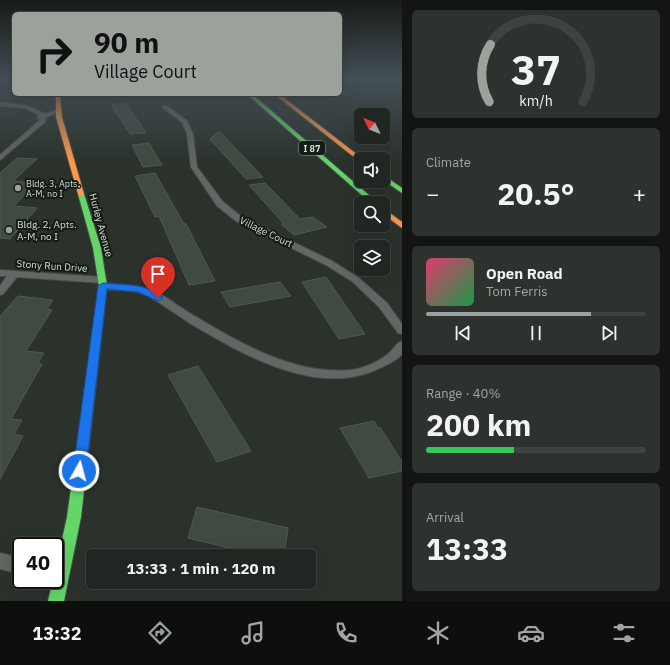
<!DOCTYPE html>
<meta charset="utf-8">
<style>
:root{--surface:#202621;--page:#2d322e;--text:#f1f3f6;--muted:#a2a5a5;--line:#3d433f;--accent:#9ba29b}
body{margin:0;font-family:"IBM Plex Sans",sans-serif;background:var(--page);color:var(--text);height:100vh;display:flex;flex-direction:column;font-size:15px;white-space:nowrap}
*{box-sizing:border-box;margin:0}
p{font-size:13px;color:var(--muted)}
.icon{flex:none;width:22px;height:22px;fill:none;stroke:currentColor;stroke-width:2;stroke-linecap:round;stroke-linejoin:round}
.map{position:relative;flex:1;overflow:hidden}
.panel{display:flex;flex-direction:column;gap:10px;padding:10px;background:#121512;width:268px}
.panel>*{flex:none}
.banner{position:absolute;left:12px;top:12px;width:330px;height:84px;border-radius:6px;box-shadow:0 4px 16px #0002,0 0 0 1px var(--line);background:#9ba29b;color:#111;overflow:hidden}
.needle{width:26px;rotate:313deg}
.tools{position:absolute;left:354px;top:108px;display:grid;gap:8px}
.tools a{display:grid;place-items:center;width:36px;height:36px;border-radius:6px;background:var(--surface);box-shadow:0 4px 16px #0002,0 0 0 1px var(--line);font-size:20px}
.speed{position:absolute;left:12px;top:537px;display:flex;gap:8px;font-size:20px;font-weight:700;text-align:center}
.speed>*{display:grid;place-content:center;width:52px;height:52px;border-radius:50%;background:var(--surface);box-shadow:0 4px 16px #0002,0 0 0 1px var(--line);line-height:1}
.speed .limit{border:2px solid #111;border-radius:6px;background:#fff;color:#111}
.pin{position:absolute;display:grid;place-items:center;width:34px;height:34px;color:#fff;margin:-41px -17px;border-radius:50% 50% 50% 0;rotate:-45deg;box-shadow:0 0 4px #0007}
.pin .icon{rotate:45deg}
.me{position:absolute;width:44px;margin:-22px;rotate:7deg;stroke-linejoin:round;filter:drop-shadow(0 0 3px #0008)}
.turn{display:flex;align-items:center;gap:14px;height:84px;padding:0 16px;font-size:18px}
.turn .icon{width:52px;height:52px;stroke-width:2.5}
.turn b{display:block;font-size:28px;line-height:34px}
.big{font-size:30px;font-weight:700;line-height:1.1}
.panel .tile{flex:1;display:flex;flex-direction:column;justify-content:center;gap:6px;min-width:0;padding:0 14px;border-radius:6px;background:var(--page)}
.panel .dial{align-items:center;gap:0}
.dial svg{height:104px;overflow:visible;fill:none;stroke:var(--line);stroke-width:7;stroke-linecap:round;text-anchor:middle}
.dial text{fill:var(--text);stroke:none}
.song{display:flex;align-items:center;gap:12px}
.cover{width:48px;height:48px;border-radius:6px;background:linear-gradient(135deg,hsl(340 70% 55%),hsl(140 70% 35%))}
.played{height:4px;border-radius:2px;background:linear-gradient(90deg,var(--accent) 75%,var(--line) 75%)}
.keys{display:flex;justify-content:space-around;direction:ltr}
.heat{display:flex;justify-content:space-between;align-items:center;font-size:22px;direction:ltr}
.charge{height:6px;border-radius:3px;background:linear-gradient(90deg,#34c759 40%,var(--line) 0)}
.trip{position:absolute;left:86px;top:549px;width:230px;height:40px;border-radius:6px;background:var(--surface);box-shadow:0 4px 16px #0002,0 0 0 1px var(--line);font-weight:700;line-height:40px;text-align:center}
.tab-bar{display:flex;height:64px;justify-content:space-around;align-items:center;background:#0d0f0d;color:var(--muted)}
.tab-bar .icon{width:28px;height:28px}
.tab-bar .selected{color:var(--accent)}
.tab-bar b{font-size:18px;color:var(--text)}
main{display:flex;flex:1;min-height:0}
.map>svg:first-child{display:block}
</style>
<main>
<div class="map">
<svg width="402" height="601" viewBox="0 0 402 601">
<rect width="100%" height="100%" fill="#2b322c"/>
<path fill="#3f4a40" stroke="#525752" d="M125,102L146,133L130,134L111,105Z
M219,131L263,177L246,179L210,139Z
M149,143L162,165L143,167L132,145Z
M17,158L37,159L13,181L36,183L14,206L37,208L10,239L0,238V173Z
M155,173L184,224H186L215,281L189,285L159,216L155,217L135,176Z
M265,183L300,219L313,217L327,227L294,235L281,224L283,223L249,185Z
M326,277L365,334L339,339L302,282Z
M280,282L291,296L230,307L221,292Z
M18,296L53,300L47,309L52,310L26,351L44,353L38,363L42,364L11,419L22,420L14,434L23,436L0,479V316Z
M198,366L251,451L217,462L168,375Z
M374,421L378,428L380,427L402,462V471L369,478L340,428Z
M197,507L288,528L284,556H261L188,538Z"/>
<g fill="none" stroke-linecap="round" stroke-linejoin="round">
<g stroke="#474d47" stroke-width="2">
<path id="lane" d="M0,102L28,106L45,114L58,109L61,111L44,118L46,120L44,123L0,160V155L40,120L37,117L39,115L25,108L0,106Z
M163,106H167L187,121L193,134L197,167L223,202L242,217L332,261L359,278L387,303L402,324V334L398,333L379,307L353,282L326,265L236,221L217,206L191,167L187,134L182,122L163,108Z
M0,270L102,277L107,280L102,283L17,277L3,294L0,295V286L7,276H0Z
M103,283C119,285 139,284 154,291C169,298 183,310 198,318C243,345 296,375 350,370C363,369 380,361 389,353C394,349 396,343 402,341V354C394,363 382,367 371,372C311,394 242,354 191,324C177,315 163,304 148,296C134,288 115,292 100,288L98,286Z
M0,553L21,558V574L0,569Z"/>
</g>
<g stroke="#474d47" stroke-width="2">
<path id="fast" d="M247,94H252L378,203H371Z
M383,175L402,188V193L383,180Z
M81,192L84,194L101,248L107,286L81,517L64,601H48L53,580H55V571L67,517L99,286L93,248L78,194Z"/>
</g>
<g stroke="#474d47" stroke-width="2">
<path id="slow" d="M56,94H60L62,117L84,194L83,195H79L78,194L56,117Z
M274,94H279L363,159H361V162L359,161Z
M383,208L402,222V228L383,214Z"/>
</g>
<use href="#lane" fill="#616762" fill-rule="evenodd"/>
<use href="#fast" fill="#63d668" fill-rule="evenodd"/>
<use href="#slow" fill="#ff974d" fill-rule="evenodd"/>
</g>
<linearGradient id="sky" x2="0" y2="1"><stop stop-color="#181c18"/><stop offset="0.48" stop-color="#444f56"/><stop offset="1" stop-color="#444f56" stop-opacity="0"/></linearGradient>
<rect width="402" height="163" fill="url(#sky)"/>
<path fill="#1a73e8" stroke="#114b97" d="M103,283C121,285 150,283 163,298L158,301L138,292L107,289L86,471L84,475L79,476L75,475L73,471L98,286Z"/>
<g fill="#9ba29b" stroke="#151b15" stroke-width="1.5">
<circle cx="18" cy="188" r="4"/>
<circle cx="9" cy="230" r="4"/>
</g>
<g text-anchor="middle" dominant-baseline="central" stroke-width="4" stroke-linejoin="round" paint-order="stroke">
<rect fill="#151b15" stroke="#9da49d" stroke-width="1" x="299" y="141" width="26" height="14" rx="3"/>
<g font-size="9" font-weight="bold" fill="#d7dfd7">
<text x="312" y="148">I 87</text>
</g>
<g font-size="9" fill="#d7dfd7" stroke="#151b15" text-anchor="start">
<text x="26" y="183">Bldg. 3, Apts.<tspan x="26" dy="10">A-M, no I</tspan></text>
</g>
<g font-size="10" fill="#d7dfd7" stroke="#151b15" text-anchor="start">
<text x="17" y="224">Bldg. 2, Apts.<tspan x="17" dy="12">A-M, no I</tspan></text>
</g>
<g font-size="10" fill="#d7dfd7" stroke="#151b15">
<text transform="translate(101 225) rotate(75)">Hurley Avenue</text>
<text transform="translate(266 232) rotate(26)">Village Court</text>
<text transform="translate(52 266) rotate(4)">Stony Run Drive</text>
</g>
</g>
</svg>
<div class="tools">
<a><svg class="needle" viewBox="-14 -14 28 28"><path d="M0-13l5 13h-10z" fill="#e53935"/><path d="M0 13l5-13h-10z" fill="#a2a5a5"/></svg></a>
<a><svg class="icon" aria-label="sound" viewBox="0 0 24 24"><path d="M4 9h4l5-4v14l-5-4H4zM17 9q2 3 0 6"/></svg></a>
<a><svg class="icon" aria-label="search" viewBox="0 0 24 24"><circle cx="10" cy="10" r="6"/><path d="M15 15l6 6"/></svg></a>
<a><svg class="icon" aria-label="layers" viewBox="0 0 24 24"><path d="M12 4l9 5-9 5-9-5zM3 14l9 5 9-5"/></svg></a>
</div>
<div class="speed"><div class="limit">40</div></div>
<div class="pin" style="left:158px;top:298px;background:#d93025"><svg class="icon" aria-label="arrive" viewBox="0 0 24 24"><path d="M6 21V4h12l-3 4 3 4H6"/></svg></div>
<svg class="me" style="left:79px;top:471px" viewBox="-20 -20 40 40"><circle r="17" fill="#1a73e8" stroke="#fff" stroke-width="3"/><path d="M0-11L8 9 0 5-8 9z" fill="#fff"/></svg>
<div class="trip">13:33 · 1 min · 120 m</div>
<div class="banner">
<div class="turn"><svg class="icon" aria-label="right" viewBox="0 0 24 24"><path d="M7 20v-9h11M14 6l5 5-5 5"/></svg><div><b>90 m</b>Village Court</div></div>
</div>
</div>
<section class="panel">
<div class="tile dial"><svg viewBox="0 0 100 80">
<path d="M14 69A42 42 0 1 1 86 69"/>
<path d="M14 69A42 42 0 0 1 15 25" stroke="#9ba29b"/>
<text x="50" y="56" font-size="32" font-weight="700">37</text>
<text x="50" y="72" font-size="11">km/h</text>
</svg></div>
<div class="tile"><p>Climate</p>
<div class="heat"><a>−</a><b class="big">20.5°</b><a>+</a></div>
</div>
<div class="tile">
<div class="song"><i class="cover"></i><div><b>Open Road</b><p>Tom Ferris</p></div></div>
<div class="played"></div>
<div class="keys"><svg class="icon" aria-label="previous" viewBox="0 0 24 24"><path d="M18 5L8 12l10 7zM5 5v14"/></svg><svg class="icon" aria-label="pause" viewBox="0 0 24 24"><path d="M8 5v14M16 5v14"/></svg><svg class="icon" aria-label="next" viewBox="0 0 24 24"><path d="M6 5l10 7-10 7zM19 5v14"/></svg></div>
</div>
<div class="tile"><p>Range · 40%</p><b class="big">200 km</b><div class="charge"></div></div>
<div class="tile"><p>Arrival</p><b class="big">13:33</b></div>
</section>
</main>
<nav class="tab-bar">
<b>13:32</b>
<svg class="icon selected" aria-label="directions" viewBox="0 0 24 24"><path d="M12 3l9 9-9 9-9-9zM9 14v-3h6M13 9l2 2-2 2"/></svg>
<svg class="icon" aria-label="music" viewBox="0 0 24 24"><path d="M9 18V5l10-2v13"/><circle cx="6" cy="18" r="3"/><circle cx="16" cy="16" r="3"/></svg>
<svg class="icon" aria-label="phone" viewBox="0 0 24 24"><path d="M5 4h4l2 5-3 2q2 4 5 5l2-3 5 2v4C11 20 4 13 5 4z"/></svg>
<svg class="icon" aria-label="climate" viewBox="0 0 24 24"><path d="M12 3v18M4 7l16 10M4 17L20 7"/></svg>
<svg class="icon" aria-label="car" viewBox="0 0 24 24"><path d="M5 17H2v-5l4-1 3-4h7l3 4 3 1v5h-3M9 17h6M6 11h13"/><circle cx="7" cy="17" r="2"/><circle cx="17" cy="17" r="2"/></svg>
<svg class="icon" aria-label="filters" viewBox="0 0 24 24"><path d="M4 7h16M4 17h16"/><circle cx="9" cy="7" r="2"/><circle cx="15" cy="17" r="2"/></svg>
</nav>
